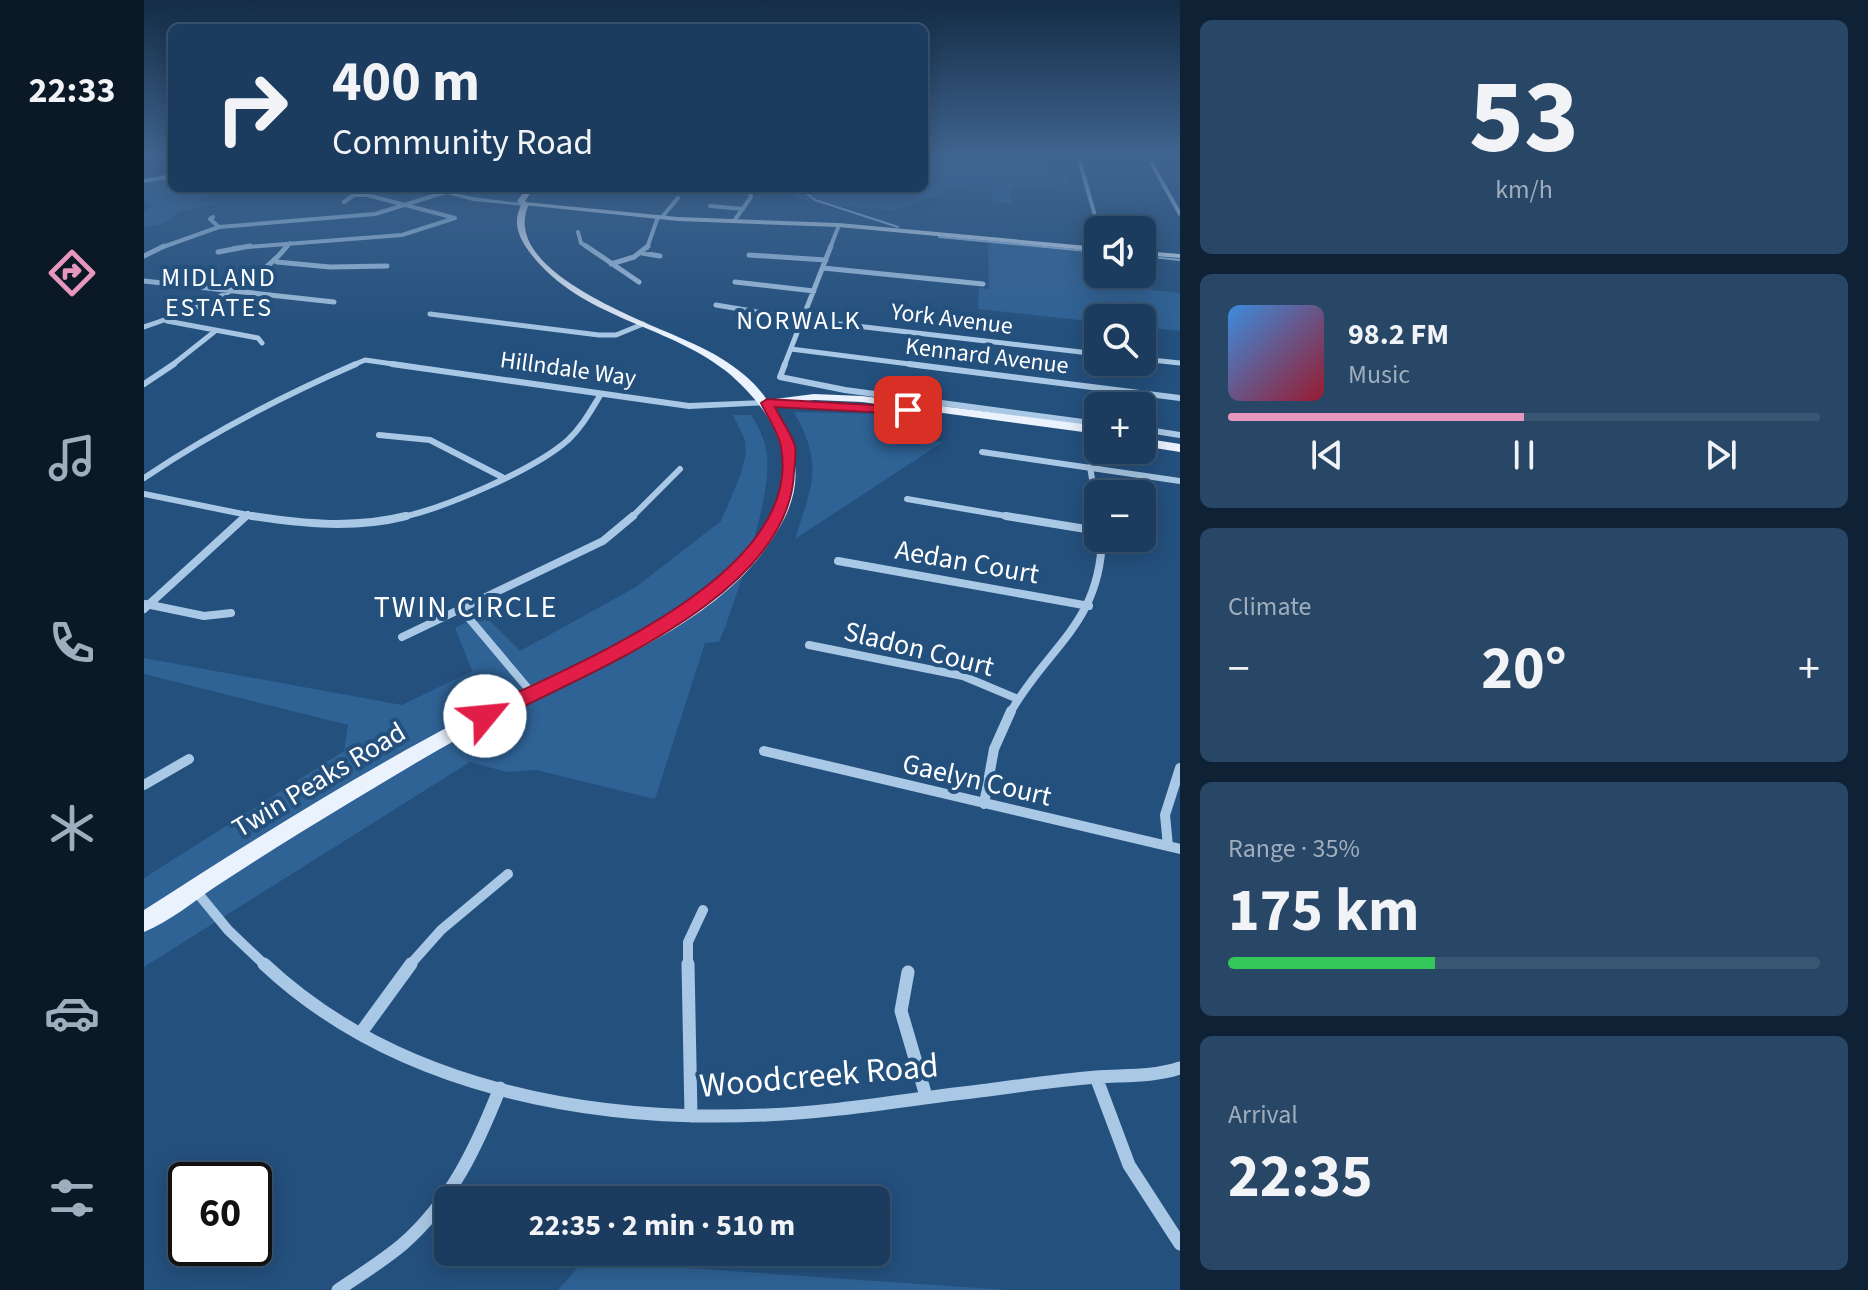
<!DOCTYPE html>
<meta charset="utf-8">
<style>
:root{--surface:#1b3c5e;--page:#284767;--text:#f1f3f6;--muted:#a0adbc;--line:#395673;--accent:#e797bd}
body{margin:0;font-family:"Source Sans 3",sans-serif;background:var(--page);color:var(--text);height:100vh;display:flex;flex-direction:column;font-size:30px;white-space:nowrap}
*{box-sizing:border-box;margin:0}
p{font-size:26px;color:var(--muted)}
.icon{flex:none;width:44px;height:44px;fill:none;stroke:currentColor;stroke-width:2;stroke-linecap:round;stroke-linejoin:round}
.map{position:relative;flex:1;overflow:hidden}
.sheet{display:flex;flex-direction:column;gap:20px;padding:20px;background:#0f2134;width:688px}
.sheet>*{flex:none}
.guide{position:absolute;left:24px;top:24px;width:760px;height:168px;border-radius:12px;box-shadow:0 4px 20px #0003,0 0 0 2px var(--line);background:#1b3c5e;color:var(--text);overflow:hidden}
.fabs{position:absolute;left:940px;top:216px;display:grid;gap:16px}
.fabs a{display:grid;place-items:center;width:72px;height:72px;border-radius:12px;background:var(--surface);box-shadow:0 4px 20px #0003,0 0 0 2px var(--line);font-size:40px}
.speed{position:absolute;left:24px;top:1162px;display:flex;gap:16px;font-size:40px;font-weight:700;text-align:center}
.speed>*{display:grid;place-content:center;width:104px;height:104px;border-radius:50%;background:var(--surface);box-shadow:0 4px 20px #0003,0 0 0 2px var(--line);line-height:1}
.speed .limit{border:4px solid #111;border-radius:12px;background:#fff;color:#111}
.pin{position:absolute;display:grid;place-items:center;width:68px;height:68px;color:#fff;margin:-34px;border-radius:16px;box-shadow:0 4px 12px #0006}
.me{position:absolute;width:88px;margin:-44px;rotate:62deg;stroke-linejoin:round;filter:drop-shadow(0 0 6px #0008)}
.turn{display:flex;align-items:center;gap:28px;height:168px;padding:0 32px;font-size:36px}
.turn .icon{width:104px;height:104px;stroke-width:2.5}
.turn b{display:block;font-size:56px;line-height:68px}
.big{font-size:60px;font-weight:700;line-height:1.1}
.sheet .tile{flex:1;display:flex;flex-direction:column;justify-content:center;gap:12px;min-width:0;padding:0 28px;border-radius:12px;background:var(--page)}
.sheet .dial{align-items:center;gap:0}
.dial b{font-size:104px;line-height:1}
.song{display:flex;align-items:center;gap:24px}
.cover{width:96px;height:96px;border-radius:12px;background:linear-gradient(135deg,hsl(210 70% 55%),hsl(350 70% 35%))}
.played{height:8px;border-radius:4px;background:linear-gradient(90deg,var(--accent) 50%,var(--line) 50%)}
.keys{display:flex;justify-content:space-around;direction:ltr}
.heat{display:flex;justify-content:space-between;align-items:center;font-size:44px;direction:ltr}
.charge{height:12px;border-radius:6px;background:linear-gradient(90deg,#34c759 35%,var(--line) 0)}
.trip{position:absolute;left:290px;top:1186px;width:456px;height:80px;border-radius:12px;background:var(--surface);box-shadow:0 4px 20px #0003,0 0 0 2px var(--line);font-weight:700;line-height:80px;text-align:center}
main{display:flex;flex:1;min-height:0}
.tab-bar{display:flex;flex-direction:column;width:144px;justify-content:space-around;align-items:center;background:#0b1826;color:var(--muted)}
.tab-bar .icon{width:56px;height:56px}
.tab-bar .selected{color:var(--accent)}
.tab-bar b{font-size:36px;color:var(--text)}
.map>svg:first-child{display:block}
</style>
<main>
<nav class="tab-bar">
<b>22:33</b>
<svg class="icon selected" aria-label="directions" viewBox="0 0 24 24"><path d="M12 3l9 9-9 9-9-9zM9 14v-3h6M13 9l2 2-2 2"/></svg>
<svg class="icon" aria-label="music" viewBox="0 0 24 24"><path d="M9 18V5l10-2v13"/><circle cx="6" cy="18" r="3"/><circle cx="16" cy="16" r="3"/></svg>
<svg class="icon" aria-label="phone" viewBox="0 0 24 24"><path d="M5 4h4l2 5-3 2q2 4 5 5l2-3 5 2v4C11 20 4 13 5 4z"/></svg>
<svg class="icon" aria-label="climate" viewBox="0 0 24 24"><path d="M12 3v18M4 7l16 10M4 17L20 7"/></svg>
<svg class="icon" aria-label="car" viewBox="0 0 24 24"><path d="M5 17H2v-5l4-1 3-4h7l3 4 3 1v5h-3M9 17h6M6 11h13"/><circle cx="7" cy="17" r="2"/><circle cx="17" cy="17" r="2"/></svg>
<svg class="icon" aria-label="filters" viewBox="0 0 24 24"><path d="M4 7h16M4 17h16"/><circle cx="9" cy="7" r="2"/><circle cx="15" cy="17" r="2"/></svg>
</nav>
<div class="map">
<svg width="1036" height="1290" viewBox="0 0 1036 1290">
<rect width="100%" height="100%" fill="#24507d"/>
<path fill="#2f6295" d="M780,156H804L812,163L809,156H907L898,161L896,168L904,170V175L924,176L926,184L867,188V203L852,202L845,191L854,183L799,187L794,196L750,210L683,205L652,198L644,188H780Z
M28,179V188H80L52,201L73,203L34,212L21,223L0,228V211L10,206L0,200V183Z
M844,243L954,253V274H972L974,279L1003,282L1007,290L1036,293V331L998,327V318H954V322L834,309L835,288L845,289Z
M650,412L738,414L733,434L799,442L651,539C668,485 680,465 650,412Z
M589,415H607C614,425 622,442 623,455C628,498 596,583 582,625L575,642L561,643L511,799L392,770L363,772L326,762L0,967V878L200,751L204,725L0,674V658L258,705L328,671L311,628L339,614L376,651L492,587L577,521L597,474L602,453L601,440Z
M440,1261L864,1290H414Z"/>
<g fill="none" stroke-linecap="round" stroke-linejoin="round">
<path stroke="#9dc3e6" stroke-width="2" d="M656,188L671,200L754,227
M795,237L954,252
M998,256L1036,260"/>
<path stroke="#a9c8e5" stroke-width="4" d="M935,159L955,230
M1008,164L1036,214
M0,181L28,176
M566,206L599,209
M69,217L66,219L75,227
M518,217L534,198
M590,221L607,197L604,188
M434,232L437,243L445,248
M16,248L75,227L231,214L302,192
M90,248L258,235L311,218L223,195H210L200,202
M142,248L146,243
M503,248L514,217
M686,248L695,225"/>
<path stroke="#a9c8e5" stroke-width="5" d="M442,246L495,282
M74,252L106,246
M498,253L516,256
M605,255L682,260
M0,256L20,246
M133,262L186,267L243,266
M467,264L490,257L504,246
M679,268L839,284
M0,281L190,302
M591,282L670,291
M572,305L669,321L954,354
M286,314L455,335H472L499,324
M23,321L114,338L118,343
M0,327C47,311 111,287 143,246
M647,349L781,366
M998,359L1036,363
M27,366L70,332
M207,366L221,360L263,366
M640,366L687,246"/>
<path stroke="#a9c8e5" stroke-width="6" d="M248,364L545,406
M641,364L636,377L701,390L954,424
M765,364L1036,398
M0,384L30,364
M998,429L1036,435
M235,435L286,440L358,477
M838,452L1036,481
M946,467L954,514
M0,478C67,433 138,396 212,364
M0,494L119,518
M763,499L874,518
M100,518L104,514
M254,518C299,509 390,470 424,440C438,427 447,410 457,394
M487,518L536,469"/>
<path stroke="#a9c8e5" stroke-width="8" d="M108,516C159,524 211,529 262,516
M862,516L954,531
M694,561L945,606
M2,604L60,616L87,613
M0,609L102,516
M318,610L387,692
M258,637L459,541L489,516
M665,645L819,676L874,699
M866,713C904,646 956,624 958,538"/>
<path stroke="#a9c8e5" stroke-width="10" d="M620,751L1036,849
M0,785L45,759
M840,804L850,749L867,711
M1024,846L1021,815L1036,768
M52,891L84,930L122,966
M265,966L297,930L364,874
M544,966V942L559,910"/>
<path stroke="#a9c8e5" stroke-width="13" d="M120,964C252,1088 446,1123 622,1115C696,1112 771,1098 844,1090C880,1085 916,1080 952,1077C981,1075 1009,1077 1036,1068
M544,964L547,1116
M764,972L757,1011L782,1096
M216,1034L267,964
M952,1077L985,1165L1036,1244
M194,1290C216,1275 239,1261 259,1244C307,1202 333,1146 356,1088"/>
<path fill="#a9c8e5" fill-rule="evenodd" d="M281,188H290L329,197L384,204L381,206L329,201Z
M623,400L627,403L626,405L545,409L541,406L545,403Z"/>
<path fill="#d3e3f5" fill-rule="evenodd" d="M381,202L534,217L695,223L954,247V251L695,227L534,221L379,205Z
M998,251L1036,254V258L998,255Z"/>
<path fill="#eaf2fd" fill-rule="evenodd" d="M383,188H390L381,201L385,204C353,272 507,323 550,344C576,356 607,375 623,400L670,394L718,396L954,426V434L718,402L670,400L627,406C664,463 658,501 617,555C556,633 442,672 357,716C305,742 255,773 205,803C160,830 115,858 71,887C49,902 25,922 0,932V910C110,839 222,769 338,709C420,667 512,637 581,575C615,545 645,502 638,454C633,421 607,392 582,371C520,323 438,319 387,254C375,238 368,224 377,205L373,201Z
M998,438L1036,444V452L998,446Z"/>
</g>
<path fill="#2e5984" d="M337,188H360L357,190Z
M998,255L1006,267L1003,273H998Z"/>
<path fill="#35679a" stroke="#25486c" stroke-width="2" d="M998,255H1001L1006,267L998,266Z"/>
<linearGradient id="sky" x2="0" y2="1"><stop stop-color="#142c45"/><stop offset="0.46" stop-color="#3f648f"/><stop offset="1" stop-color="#3f648f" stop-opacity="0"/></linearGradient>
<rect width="1036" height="337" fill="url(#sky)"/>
<path fill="#e11d48" stroke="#92132f" stroke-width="2" d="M623,399L764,407L770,410L764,414L631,407C637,420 647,433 651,446C652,453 651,463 650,471C647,596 444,672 348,722H334L331,716L334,711C425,666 661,576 637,447C635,433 623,416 617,403Z"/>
<g text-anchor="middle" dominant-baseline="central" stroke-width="8" stroke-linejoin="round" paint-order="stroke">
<g font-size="24" fill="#fff" stroke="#24507d">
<text transform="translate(808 319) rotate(7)">York Avenue</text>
<text transform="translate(843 356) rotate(7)">Kennard Avenue</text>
<text transform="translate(424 369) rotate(8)">Hillndale Way</text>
</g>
<g font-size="26" letter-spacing="2" fill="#fff" stroke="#24507d">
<text x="75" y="277">MIDLAND<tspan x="75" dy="30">ESTATES</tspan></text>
<text x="655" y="320">NORWALK</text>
</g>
<g font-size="28" fill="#fff" stroke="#24507d">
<text transform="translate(823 562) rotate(10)">Aedan Court</text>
<text transform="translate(775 649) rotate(14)">Sladon Court</text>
<text transform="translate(175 780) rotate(-31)">Twin Peaks Road</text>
<text transform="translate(833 780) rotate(13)">Gaelyn Court</text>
</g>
<g font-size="30" letter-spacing="2" fill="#fff" stroke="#24507d">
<text x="322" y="607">TWIN CIRCLE</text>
</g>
<g font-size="34" fill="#fff" stroke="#24507d">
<text transform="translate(675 1076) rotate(-5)">Woodcreek Road</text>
</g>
</g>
</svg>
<div class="fabs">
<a><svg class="icon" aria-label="sound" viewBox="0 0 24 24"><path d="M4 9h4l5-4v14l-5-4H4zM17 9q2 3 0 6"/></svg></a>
<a><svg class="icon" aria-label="search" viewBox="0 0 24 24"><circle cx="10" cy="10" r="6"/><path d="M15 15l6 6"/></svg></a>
<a>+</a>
<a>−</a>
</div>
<div class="speed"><div class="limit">60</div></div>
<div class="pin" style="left:764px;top:410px;background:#d93025"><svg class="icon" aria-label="arrive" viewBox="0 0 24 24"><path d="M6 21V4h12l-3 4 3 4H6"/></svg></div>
<svg class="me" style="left:341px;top:716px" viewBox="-20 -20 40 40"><circle r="19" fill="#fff"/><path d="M0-13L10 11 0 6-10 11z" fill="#e11d48"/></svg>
<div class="trip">22:35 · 2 min · 510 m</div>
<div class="guide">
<div class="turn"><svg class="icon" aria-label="right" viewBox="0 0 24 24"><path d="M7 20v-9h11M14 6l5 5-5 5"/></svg><div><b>400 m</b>Community Road</div></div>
</div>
</div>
<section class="sheet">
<div class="tile dial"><b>53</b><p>km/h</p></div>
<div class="tile">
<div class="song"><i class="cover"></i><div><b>98.2 FM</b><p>Music</p></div></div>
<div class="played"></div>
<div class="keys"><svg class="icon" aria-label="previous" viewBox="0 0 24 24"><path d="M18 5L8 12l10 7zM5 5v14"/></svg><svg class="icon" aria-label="pause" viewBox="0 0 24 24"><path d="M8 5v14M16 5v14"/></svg><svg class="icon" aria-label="next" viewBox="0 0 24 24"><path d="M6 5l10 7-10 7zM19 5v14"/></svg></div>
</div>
<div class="tile"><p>Climate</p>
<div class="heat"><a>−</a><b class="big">20°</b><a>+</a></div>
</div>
<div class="tile"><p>Range · 35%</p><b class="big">175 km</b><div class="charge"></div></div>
<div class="tile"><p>Arrival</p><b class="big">22:35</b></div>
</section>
</main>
